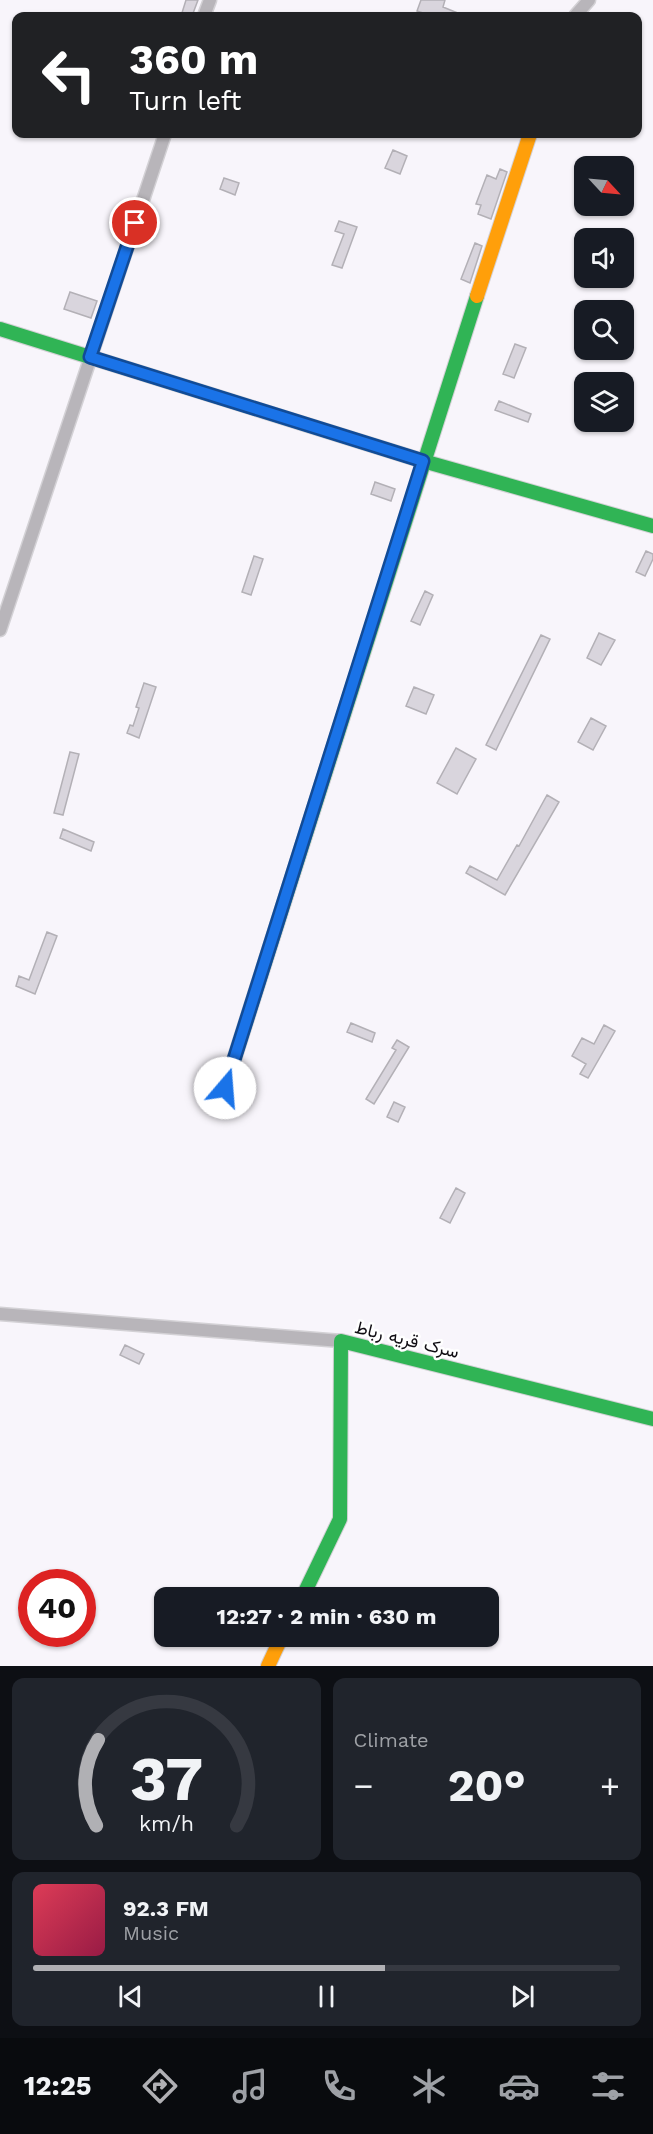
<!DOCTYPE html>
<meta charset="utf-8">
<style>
:root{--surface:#171b24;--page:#20242c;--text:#f1f3f6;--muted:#9ea1a6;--line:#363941;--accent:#b0b0b4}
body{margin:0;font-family:"Work Sans",Vazirmatn,sans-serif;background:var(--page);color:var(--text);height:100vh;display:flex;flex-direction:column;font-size:22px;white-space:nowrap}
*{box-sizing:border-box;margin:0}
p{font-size:20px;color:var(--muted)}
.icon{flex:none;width:33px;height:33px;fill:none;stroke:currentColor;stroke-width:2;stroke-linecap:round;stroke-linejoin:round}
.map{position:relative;height:1666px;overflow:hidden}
.panel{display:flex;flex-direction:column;gap:12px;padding:12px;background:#0d0f14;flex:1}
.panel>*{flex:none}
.banner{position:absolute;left:12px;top:12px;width:630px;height:126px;border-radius:12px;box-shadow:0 2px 4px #0004;background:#202124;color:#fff;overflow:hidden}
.needle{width:39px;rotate:116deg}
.tools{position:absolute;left:574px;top:156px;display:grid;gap:12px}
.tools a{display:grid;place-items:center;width:60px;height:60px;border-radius:12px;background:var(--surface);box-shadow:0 2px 4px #0004;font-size:30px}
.speed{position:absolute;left:18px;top:1569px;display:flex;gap:12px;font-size:30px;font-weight:700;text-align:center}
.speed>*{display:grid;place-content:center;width:78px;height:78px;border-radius:50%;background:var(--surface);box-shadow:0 2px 4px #0004;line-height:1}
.speed .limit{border:9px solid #d22;background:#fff;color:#111}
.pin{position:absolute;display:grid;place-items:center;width:51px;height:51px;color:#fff;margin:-26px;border:3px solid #fff;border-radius:50%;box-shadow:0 2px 6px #0007}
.me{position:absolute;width:66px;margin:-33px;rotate:18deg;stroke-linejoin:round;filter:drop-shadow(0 0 4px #0008)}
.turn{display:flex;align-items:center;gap:21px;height:126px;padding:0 18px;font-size:27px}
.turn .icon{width:78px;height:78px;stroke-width:2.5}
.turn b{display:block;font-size:42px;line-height:51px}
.big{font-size:45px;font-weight:700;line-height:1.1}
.panel .widget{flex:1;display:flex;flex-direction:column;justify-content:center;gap:9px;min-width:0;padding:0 21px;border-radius:12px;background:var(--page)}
.panel .dial{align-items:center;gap:0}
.dial svg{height:156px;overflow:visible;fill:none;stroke:var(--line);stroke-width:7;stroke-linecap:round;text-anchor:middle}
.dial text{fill:var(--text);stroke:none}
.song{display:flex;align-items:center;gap:18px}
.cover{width:72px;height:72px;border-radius:9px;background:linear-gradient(135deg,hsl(350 70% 55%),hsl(340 70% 35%))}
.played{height:6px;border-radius:3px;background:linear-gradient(90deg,var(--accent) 60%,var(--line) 60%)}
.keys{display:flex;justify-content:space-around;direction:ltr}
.heat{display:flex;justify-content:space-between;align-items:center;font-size:33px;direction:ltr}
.panel .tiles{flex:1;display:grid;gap:12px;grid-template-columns:1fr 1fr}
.widget:last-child{grid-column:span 2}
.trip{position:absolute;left:154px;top:1587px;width:345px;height:60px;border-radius:12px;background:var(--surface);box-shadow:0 2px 4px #0004;font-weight:700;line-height:60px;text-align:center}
.dock{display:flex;height:96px;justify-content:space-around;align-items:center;background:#090b0e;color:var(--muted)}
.dock .icon{width:42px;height:42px}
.dock .current{color:var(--accent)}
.dock b{font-size:27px;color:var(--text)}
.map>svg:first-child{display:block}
</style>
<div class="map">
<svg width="653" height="1666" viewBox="0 0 653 1666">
<rect width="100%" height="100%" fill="#f8f5fb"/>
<path fill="#d9d5dd" stroke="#b3b0b6" stroke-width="1.5" d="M186,0H198L192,16H181Z
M421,0H445L443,7L465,16H432L417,11Z
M393,150L407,156L400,174L385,168Z
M500,169L507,172L491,219L478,214L481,205L476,204L487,175L496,179Z
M224,178L239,183L235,195L220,189Z
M339,221L357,227L342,268L332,265L344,234L335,231Z
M475,243L482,246L470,283L461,279Z
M70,292L97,301L91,318L64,309Z
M515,344L526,348L514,378L503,374Z
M499,401L531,414L528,422L495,410Z
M375,482L395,489L391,501L371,494Z
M646,551L653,554V559L645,576L636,572Z
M254,556L263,559L251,595L242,592Z
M425,591L433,595L420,625L411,621Z
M599,633L615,640L601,665L587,658Z
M541,635L550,639L496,750L486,745Z
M144,683L156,687L139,738L127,733L130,725L133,726L139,708L136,707Z
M414,687L434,695L426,714L406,706Z
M591,718L606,726L593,750L578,742Z
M456,748L476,759L457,794L437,783Z
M70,752L79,754L63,815L54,813Z
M547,795L559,802L505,895L466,873L470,866L497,880L517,845L519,846Z
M63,829L94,842L91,851L60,838Z
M47,932L57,936L35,994L16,986L19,976L29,980Z
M351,1023L375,1033L372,1042L347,1032Z
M604,1025L615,1031L588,1078L580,1074L586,1064L572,1056L582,1038L594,1044Z
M397,1040L409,1047L374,1104L366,1099L396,1050L392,1048Z
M394,1102L405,1107L398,1122L387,1117Z
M456,1188L465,1193L450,1223L440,1218Z
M125,1345L144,1354L139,1364L120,1355Z"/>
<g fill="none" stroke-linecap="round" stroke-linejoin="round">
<g stroke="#d3d1d5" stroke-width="15">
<path id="street" d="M204,16L210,0
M575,16L589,0
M0,630L165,134
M0,1314L341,1341"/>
</g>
<g stroke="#d3d1d5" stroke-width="16">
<path id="fast" d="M0,329L423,461L653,526
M225,1088L477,296
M302,1598L340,1519L341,1341L653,1419"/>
</g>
<g stroke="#d3d1d5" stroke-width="16">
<path id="slow" d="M477,296L530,134
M268,1666L282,1636"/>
</g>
<use href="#street" stroke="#b8b5ba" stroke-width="12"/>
<use href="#fast" stroke="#30b455" stroke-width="14"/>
<use href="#slow" stroke="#ff9f0a" stroke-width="14"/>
</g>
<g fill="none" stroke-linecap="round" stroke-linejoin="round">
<g stroke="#114b97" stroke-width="15">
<path id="route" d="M135,223L90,357L423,461L225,1088"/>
</g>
<use href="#route" stroke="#1a73e8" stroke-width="10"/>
</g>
<g text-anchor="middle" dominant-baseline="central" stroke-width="5" stroke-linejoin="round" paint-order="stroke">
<g font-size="18" fill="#100d13" stroke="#fff">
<text transform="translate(407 1339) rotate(14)">سرک قریه رباط</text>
</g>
</g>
</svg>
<div class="tools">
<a><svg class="needle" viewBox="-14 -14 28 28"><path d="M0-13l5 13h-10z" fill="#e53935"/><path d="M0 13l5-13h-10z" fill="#9ea1a6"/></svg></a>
<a><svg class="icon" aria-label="sound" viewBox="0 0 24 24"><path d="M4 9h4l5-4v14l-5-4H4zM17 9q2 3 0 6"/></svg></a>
<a><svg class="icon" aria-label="search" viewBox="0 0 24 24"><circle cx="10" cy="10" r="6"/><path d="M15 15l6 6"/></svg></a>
<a><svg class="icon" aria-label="layers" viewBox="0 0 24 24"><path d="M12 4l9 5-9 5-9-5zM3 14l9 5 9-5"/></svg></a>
</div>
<div class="speed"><div class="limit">40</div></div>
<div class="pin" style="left:135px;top:223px;background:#d93025"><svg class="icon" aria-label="arrive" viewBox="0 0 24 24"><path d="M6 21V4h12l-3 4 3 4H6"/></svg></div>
<svg class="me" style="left:225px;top:1088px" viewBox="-20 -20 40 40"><circle r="19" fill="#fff"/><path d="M0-13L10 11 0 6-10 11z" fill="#1a73e8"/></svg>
<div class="trip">12:27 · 2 min · 630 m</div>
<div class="banner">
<div class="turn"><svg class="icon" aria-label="left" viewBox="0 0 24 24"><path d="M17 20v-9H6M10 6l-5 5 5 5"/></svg><div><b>360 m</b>Turn left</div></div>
</div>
</div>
<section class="panel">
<div class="tiles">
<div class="widget dial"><svg viewBox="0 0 100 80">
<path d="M14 69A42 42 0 1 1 86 69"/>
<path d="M14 69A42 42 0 0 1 15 25" stroke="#b0b0b4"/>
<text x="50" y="56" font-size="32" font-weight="700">37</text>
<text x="50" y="72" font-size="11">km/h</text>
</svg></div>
<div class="widget"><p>Climate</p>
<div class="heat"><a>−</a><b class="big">20°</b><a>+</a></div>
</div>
<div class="widget">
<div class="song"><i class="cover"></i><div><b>92.3 FM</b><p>Music</p></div></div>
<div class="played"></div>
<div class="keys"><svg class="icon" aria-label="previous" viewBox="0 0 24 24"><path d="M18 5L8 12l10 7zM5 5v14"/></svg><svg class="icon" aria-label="pause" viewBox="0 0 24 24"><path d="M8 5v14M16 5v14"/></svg><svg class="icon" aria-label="next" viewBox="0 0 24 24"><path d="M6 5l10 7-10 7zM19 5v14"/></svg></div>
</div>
</div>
</section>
<nav class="dock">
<b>12:25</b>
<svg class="icon current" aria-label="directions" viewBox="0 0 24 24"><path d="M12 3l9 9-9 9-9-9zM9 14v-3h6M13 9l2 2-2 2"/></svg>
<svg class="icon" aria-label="music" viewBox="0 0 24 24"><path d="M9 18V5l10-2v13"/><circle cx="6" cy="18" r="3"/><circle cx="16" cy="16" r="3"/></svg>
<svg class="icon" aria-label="phone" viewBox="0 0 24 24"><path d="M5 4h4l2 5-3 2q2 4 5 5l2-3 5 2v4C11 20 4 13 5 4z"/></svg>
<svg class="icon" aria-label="climate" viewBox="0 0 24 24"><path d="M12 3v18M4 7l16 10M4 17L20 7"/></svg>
<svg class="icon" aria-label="car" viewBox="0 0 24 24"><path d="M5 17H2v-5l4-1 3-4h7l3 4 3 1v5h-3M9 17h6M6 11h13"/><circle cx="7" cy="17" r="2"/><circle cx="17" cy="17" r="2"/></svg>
<svg class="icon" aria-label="filters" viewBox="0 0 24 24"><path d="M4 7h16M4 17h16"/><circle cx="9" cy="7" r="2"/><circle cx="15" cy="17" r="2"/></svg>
</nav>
